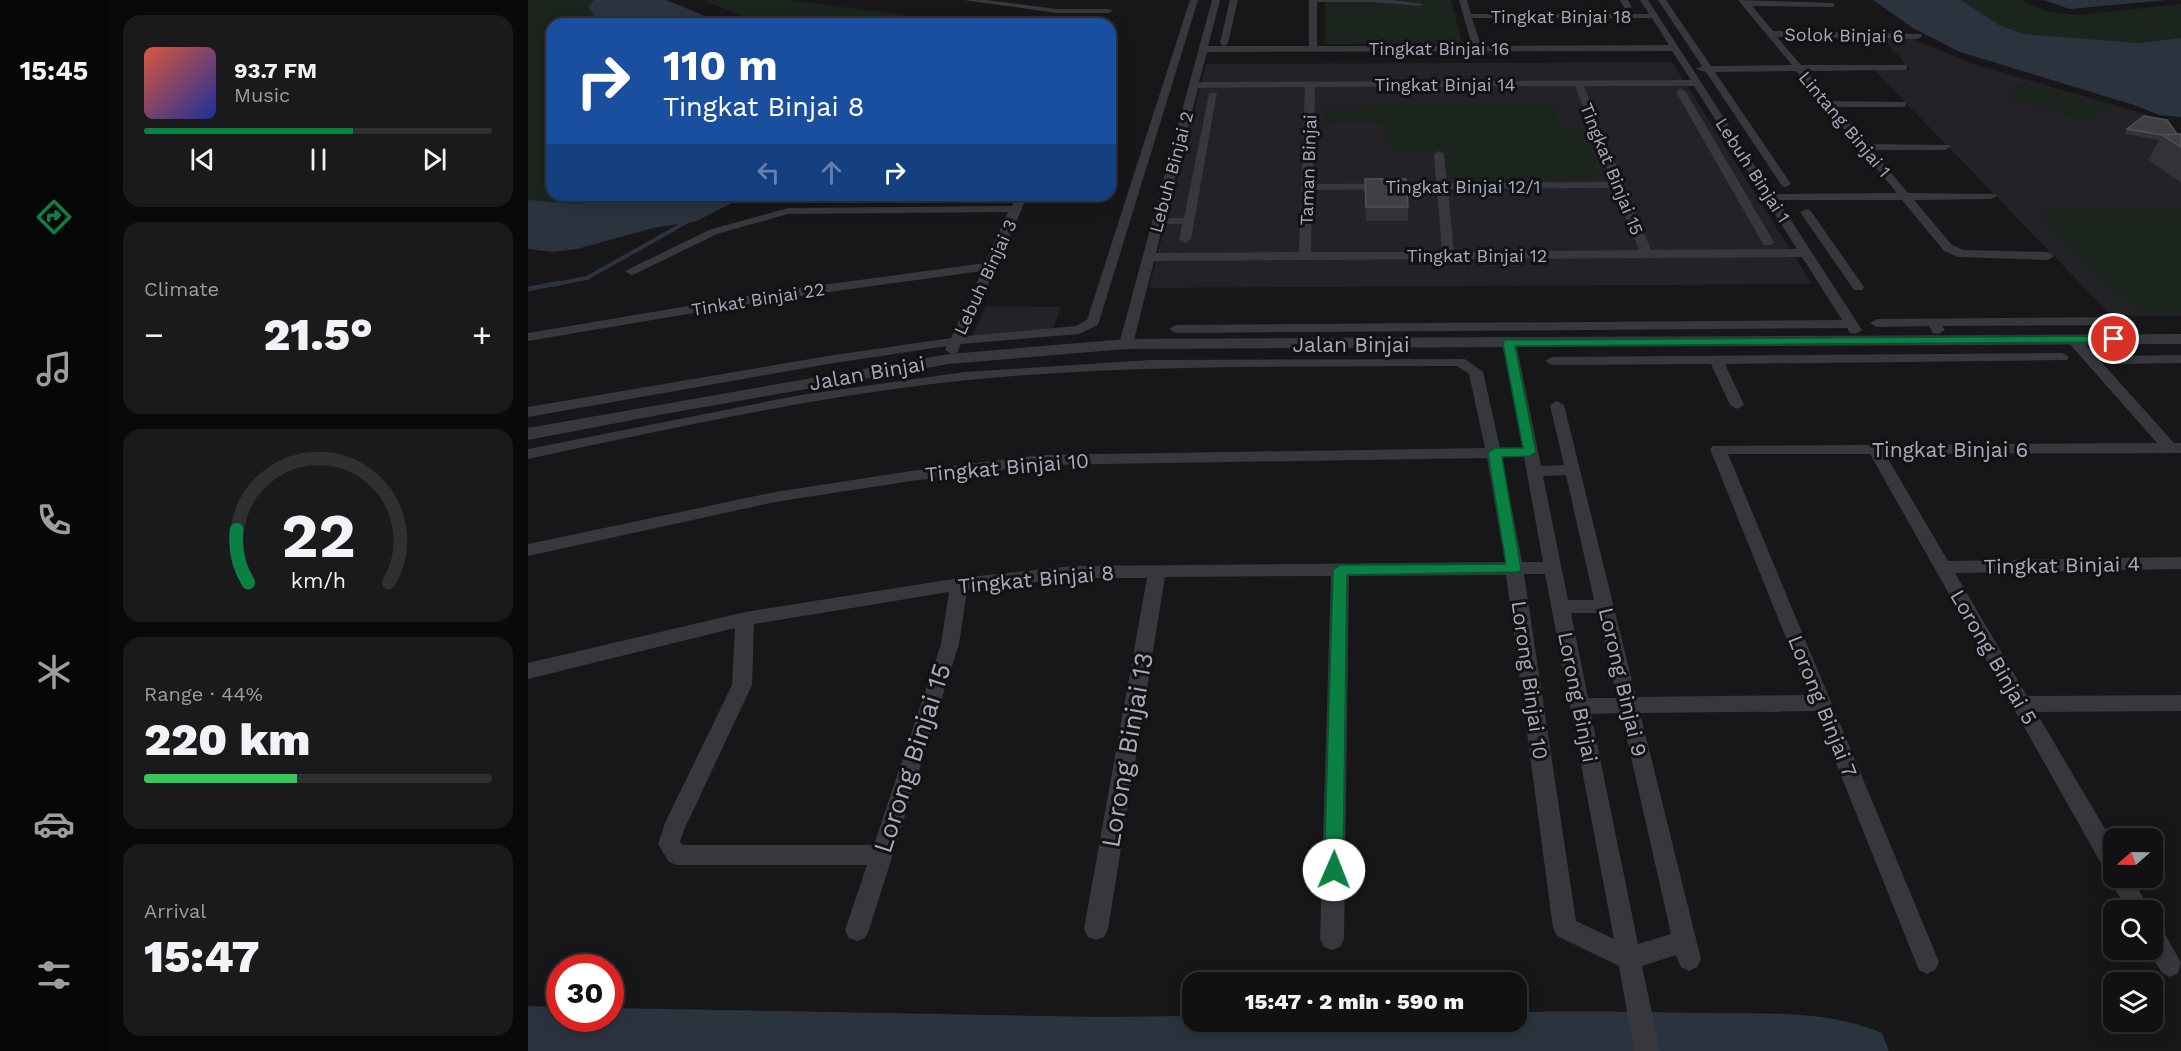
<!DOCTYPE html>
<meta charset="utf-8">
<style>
:root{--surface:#111013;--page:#1a191c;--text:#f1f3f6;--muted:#9c9da0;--line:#303033;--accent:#0b8043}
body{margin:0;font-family:"Work Sans",sans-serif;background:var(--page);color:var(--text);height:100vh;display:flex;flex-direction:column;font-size:22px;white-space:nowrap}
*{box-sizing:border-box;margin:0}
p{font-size:20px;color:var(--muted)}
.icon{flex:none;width:33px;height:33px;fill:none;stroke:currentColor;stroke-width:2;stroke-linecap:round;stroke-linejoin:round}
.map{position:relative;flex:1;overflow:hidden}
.drawer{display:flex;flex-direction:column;gap:15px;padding:15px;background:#09090a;width:420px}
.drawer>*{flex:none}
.banner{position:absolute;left:18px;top:18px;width:570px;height:183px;border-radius:18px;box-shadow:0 3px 15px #0003,0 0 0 2px var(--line);background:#1a4fa0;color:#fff;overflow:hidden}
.needle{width:39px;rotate:250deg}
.fabs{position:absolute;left:1575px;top:828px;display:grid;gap:12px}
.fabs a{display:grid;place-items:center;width:60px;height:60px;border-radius:12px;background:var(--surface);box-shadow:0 3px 15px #0003,0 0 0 2px var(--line);font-size:30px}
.speed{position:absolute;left:18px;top:954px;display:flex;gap:12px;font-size:30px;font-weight:700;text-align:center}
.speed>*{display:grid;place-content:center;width:78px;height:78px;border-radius:50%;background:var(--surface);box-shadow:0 3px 15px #0003,0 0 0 2px var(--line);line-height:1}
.speed .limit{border:9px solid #d22;background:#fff;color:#111}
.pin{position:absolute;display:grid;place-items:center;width:51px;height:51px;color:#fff;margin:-26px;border:3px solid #fff;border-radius:50%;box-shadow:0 2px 6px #0007}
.me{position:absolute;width:66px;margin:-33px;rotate:1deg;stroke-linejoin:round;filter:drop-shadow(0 0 4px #0008)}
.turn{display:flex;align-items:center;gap:21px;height:126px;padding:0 18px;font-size:27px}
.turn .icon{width:78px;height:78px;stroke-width:2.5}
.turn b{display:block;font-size:42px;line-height:51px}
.lanes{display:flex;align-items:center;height:57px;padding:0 18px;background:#0003;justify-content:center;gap:30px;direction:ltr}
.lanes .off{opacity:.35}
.big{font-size:45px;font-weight:800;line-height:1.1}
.drawer .card{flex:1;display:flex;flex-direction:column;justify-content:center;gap:9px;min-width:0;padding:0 21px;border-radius:18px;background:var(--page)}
.drawer .dial{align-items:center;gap:0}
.dial svg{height:156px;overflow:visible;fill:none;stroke:var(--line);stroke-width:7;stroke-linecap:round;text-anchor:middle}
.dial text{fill:var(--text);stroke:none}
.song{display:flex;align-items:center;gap:18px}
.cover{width:72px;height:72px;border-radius:9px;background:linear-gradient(135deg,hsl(10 70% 55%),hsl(230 70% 35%))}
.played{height:6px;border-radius:3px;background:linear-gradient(90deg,var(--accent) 60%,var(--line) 60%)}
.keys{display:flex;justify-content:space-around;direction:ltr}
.heat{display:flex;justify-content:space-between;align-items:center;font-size:33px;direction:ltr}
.charge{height:9px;border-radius:4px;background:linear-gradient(90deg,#34c759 44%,var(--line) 0)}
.trip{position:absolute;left:654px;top:972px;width:345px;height:60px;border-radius:18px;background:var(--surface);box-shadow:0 3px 15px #0003,0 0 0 2px var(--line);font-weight:800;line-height:60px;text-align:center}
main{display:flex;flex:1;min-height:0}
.tabs{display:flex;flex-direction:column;width:108px;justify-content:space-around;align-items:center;background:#070608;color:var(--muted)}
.tabs .icon{width:42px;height:42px}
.tabs .current{color:var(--accent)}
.tabs b{font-size:27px;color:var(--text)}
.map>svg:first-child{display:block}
</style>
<main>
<nav class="tabs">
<b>15:45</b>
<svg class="icon current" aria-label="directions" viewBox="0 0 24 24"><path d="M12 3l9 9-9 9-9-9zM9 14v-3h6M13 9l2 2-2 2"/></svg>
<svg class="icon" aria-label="music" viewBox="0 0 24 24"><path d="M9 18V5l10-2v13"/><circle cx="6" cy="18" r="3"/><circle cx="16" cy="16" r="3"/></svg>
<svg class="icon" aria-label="phone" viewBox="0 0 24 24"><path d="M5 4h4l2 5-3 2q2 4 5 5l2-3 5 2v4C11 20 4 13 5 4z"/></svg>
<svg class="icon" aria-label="climate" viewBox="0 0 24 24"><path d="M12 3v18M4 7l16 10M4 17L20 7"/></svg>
<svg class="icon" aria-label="car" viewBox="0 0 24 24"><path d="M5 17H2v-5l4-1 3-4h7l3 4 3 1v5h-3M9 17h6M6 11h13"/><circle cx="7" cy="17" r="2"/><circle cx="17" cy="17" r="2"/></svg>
<svg class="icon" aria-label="filters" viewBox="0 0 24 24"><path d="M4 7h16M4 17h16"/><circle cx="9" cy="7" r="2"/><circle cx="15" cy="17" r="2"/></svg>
</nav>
<section class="drawer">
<div class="card">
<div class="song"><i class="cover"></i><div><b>93.7 FM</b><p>Music</p></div></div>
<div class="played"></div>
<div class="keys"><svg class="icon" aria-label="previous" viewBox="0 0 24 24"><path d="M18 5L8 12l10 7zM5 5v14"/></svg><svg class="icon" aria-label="pause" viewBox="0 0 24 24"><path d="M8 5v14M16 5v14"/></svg><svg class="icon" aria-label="next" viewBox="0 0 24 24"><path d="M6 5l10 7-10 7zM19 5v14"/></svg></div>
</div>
<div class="card"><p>Climate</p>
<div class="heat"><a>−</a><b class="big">21.5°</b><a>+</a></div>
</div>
<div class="card dial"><svg viewBox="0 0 100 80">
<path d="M14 69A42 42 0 1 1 86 69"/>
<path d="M14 69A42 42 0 0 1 8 42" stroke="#0b8043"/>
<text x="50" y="56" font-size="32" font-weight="700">22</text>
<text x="50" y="72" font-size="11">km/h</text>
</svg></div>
<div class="card"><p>Range · 44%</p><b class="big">220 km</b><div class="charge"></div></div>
<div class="card"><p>Arrival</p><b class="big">15:47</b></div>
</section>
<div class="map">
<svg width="1653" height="1051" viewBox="0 0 1653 1051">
<rect width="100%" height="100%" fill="#171619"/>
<path fill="#232226" d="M1355,39H1384L1448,65L1617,114L1638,124L1653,142V316H1606L1580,312L1346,70H1383Z
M1144,62L1284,284L621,288L678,64Z
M458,306L533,307L525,329L444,336Z"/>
<path fill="#1c241e" d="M0,0H66L60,7L70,22L74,24H24V195H109L51,204L0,200Z
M178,0H262L444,24H236L177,1Z
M797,0H923L935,45L797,44Z
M1433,0H1494L1517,11L1549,15L1653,4V38L1611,43L1496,34L1471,25Z
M1498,82L1535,93L1514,107L1475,96Z
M1541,95L1580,106L1559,121L1519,109Z
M1024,104L1034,129L1055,128L1075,179L921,180L916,151H866L865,145H859L857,123L795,124L796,109H840V105Z
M1653,208V310L1611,311L1510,212H1518L1517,209Z"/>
<path fill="#2b343e" d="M66,0H138L197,24H74L70,22L60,7Z
M1345,0H1433L1471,25L1496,34L1611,43L1653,38V117L1631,115L1606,105L1432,52L1385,28Z
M1515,0H1639L1542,9Z
M109,195H219L169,221L125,228L49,249L25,252L0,249V200L51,204Z"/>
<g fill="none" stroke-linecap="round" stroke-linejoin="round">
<path stroke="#2b343e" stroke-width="4" d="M23,285L59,278L162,220"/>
<path stroke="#2b343e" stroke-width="4.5" d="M0,289L31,283"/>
<path fill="#2b343e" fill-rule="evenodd" d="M0,1006L32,1007V1018H82V1008L573,1017L664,1016V1022H988V1012C1053,1011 1117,1012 1182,1013C1240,1014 1299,1010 1354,1033L1361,1051H0Z"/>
<path fill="#37373e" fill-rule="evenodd" d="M782,0H864L895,4L892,6L846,2H785Z"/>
<path fill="#37373e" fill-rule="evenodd" d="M435,0H459L529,9H581L585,11L581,13H529Z
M662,0H670L570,325L551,334L433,344L429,353L424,354L417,350L419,346L300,364L0,417V407L300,356L423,338L454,271L243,300L0,341V333L243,292L457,263L480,212L260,214L189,234L107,274L103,275L97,271L181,230L260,208L484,206L488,195H500L437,336L548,326L559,320Z
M684,0H692L680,46H781V0H789V46H944L931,0H939L943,14H1121L1112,0H1120L1245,194L1369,193L1268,71L1187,72L1263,184L1258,187L1254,186L1178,72L1168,69L1174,66L1130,0H1138L1183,66L1264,65L1210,0L1306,3V7H1303L1224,6L1245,31L1393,34L1394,36L1390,39L1249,37L1273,65H1379V69L1376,70L1278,71L1303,101L1378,102V106L1375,107H1308L1339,144L1421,145L1422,147L1417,150H1344L1380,193L1467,194L1469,196L1463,199L1386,200L1424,245L1436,250L1520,252L1526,256L1520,260L1430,257L1416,251L1374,200H1250L1334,330L1327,334L1322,333L1319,328L648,333L641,329L648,325L1314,320L1274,257L626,261L605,344L603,347H593L591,344ZM944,18H1124L1141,45L953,46ZM1144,51L1163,80L671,82L679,52ZM1047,86L1084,182L919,183L916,154L911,151L906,154L908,183L785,184L787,87ZM1056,86H1166L1269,249L1123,250ZM777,87L771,252L628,253L635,224H654L651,239L657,243L663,239L689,92L681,94L656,218H637L670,88ZM1086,188L1111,250L926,252L920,189ZM909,189L914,252H783L784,190Z
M702,0H710L700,43L696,46L692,43Z
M1092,0H1100L1104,7L1097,9Z
M1153,89L1158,92L1246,242L1244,245H1236L1234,242L1148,92Z
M1278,209L1282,210L1334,284L1336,287L1334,290H1326L1272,212Z
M1588,317L1593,318L1611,336L1613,339L1611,342H1601L1585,325L1414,326L1417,330L1410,334L1405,333L1401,326L1349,327L1342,323L1349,319Z
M1545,335L1550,336L1646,443H1653V453L1357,454L1420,561L1653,557V569L1427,573L1499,696L1653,695V711L1508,712L1586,844V878H1604L1622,910H1599L1581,878L1583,874L1578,872L1342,454H1200L1411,962L1407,970L1399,974L1391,970L1287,711L1112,713L1173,959L1169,967L1161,971L1153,967L1148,955L1114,966L1132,1051H1106L1091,966L1029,936L1025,928L978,575L821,576L816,939L812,947L804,950L796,947L792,939L803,576L637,577L580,929L576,937L568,940L560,937L556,929L619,578H545L439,590L431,644L341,930L337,938L329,941L321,938L317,930L339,865H149L141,862L130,844L137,823L204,685L207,628L0,679V663L217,612L431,578L545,566L977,562L959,458L513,465L383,481L247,502L0,556V544L247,492L383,471L513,455L957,448L941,374L929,366C766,367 603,364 440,380C292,395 146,428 0,459V449L272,395L437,372L622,360L937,359L955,372L972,448L994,447L974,343L981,339L988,343L1013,466L1036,465L1022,405L1029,401L1036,405L1108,697L1281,695L1182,449L1185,446L1629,443L1540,342L1538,339ZM974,457H996L1015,562H994ZM1038,475L1066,600H1040L1015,476ZM996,574H1017L1086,939L1048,921ZM421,592L413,644L346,845H155L152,842L156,830L224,685L226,624ZM1043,613H1070L1089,698H1060ZM1093,713L1143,934L1110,944L1063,714Z
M1534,353L1541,357L1539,360L1197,364L1216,405L1209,409L1202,405L1183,364L1024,365L1017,361L1024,357Z
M1653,355V363L1589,364L1582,360L1589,356Z
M1624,922L1632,925L1653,963L1650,973L1642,977L1634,973L1620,950H1624Z"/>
<path fill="#37373e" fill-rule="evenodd" d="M1653,334V344L598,349L421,364L136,414L0,440V428L421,354L598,339Z"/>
</g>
<path fill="#333237" d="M1599,129L1653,134V183L1620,160L1631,140L1597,134Z
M837,179L880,207V221H838Z"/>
<path fill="#3f3f45" stroke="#505057" stroke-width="1.5" d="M1616,116L1639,120L1649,134L1634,135L1599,129Z
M1653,134V147L1634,135Z
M837,179H878L880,207H838Z"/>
<path fill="#0b8043" stroke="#07532c" stroke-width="1.5" d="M1586,336L1590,337V342L987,346L1008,452L1002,456L974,457L993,569L991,572L819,575L815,870L812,876L806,879L799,876L796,870L805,570L812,565L978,564L960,453L967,448H995L975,343L977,340Z"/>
<g text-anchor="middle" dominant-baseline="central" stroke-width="6" stroke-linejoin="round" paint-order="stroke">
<g font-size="18" fill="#a7abba" stroke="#121114">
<text x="1033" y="16">Tingkat Binjai 18</text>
<text transform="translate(1316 35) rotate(1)">Solok Binjai 6</text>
<text x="911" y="48">Tingkat Binjai 16</text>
<text x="917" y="84">Tingkat Binjai 14</text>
<text transform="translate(1317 124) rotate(50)">Lintang Binjai 1</text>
<text transform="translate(1084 169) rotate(68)">Tingkat Binjai 15</text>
<text transform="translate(780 170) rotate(-88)">Taman Binjai</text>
<text transform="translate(1225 170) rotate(57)">Lebuh Binjai 1</text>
<text transform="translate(643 172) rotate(-75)">Lebuh Binjai 2</text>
<text x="935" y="186">Tingkat Binjai 12/1</text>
<text x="949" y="255">Tingkat Binjai 12</text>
<text transform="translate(457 277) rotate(-65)">Lebuh Binjai 3</text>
<text transform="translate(230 299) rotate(-9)">Tinkat Binjai 22</text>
</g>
<g font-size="21" fill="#a7abba" stroke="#121114">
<text x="823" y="344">Jalan Binjai</text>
<text transform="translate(339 373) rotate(-10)">Jalan Binjai</text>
<text x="1422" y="449">Tingkat Binjai 6</text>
<text transform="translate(479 467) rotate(-5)">Tingkat Binjai 10</text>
<text transform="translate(1534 565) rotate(-1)">Tingkat Binjai 4</text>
<text transform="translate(508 579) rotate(-5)">Tingkat Binjai 8</text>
<text transform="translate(1466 657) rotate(60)">Lorong Binjai 5</text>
<text transform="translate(1002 680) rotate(82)">Lorong Binjai 10</text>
<text transform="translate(1095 682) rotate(77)">Lorong Binjai 9</text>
<text transform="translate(1050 697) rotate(79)">Lorong Binjai</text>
<text transform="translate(1295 706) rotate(68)">Lorong Binjai 7</text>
</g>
<g font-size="26" fill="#a7abba" stroke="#121114">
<text transform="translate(599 750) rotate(-80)">Lorong Binjai 13</text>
<text transform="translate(384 758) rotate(-72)">Lorong Binjai 15</text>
</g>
</g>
</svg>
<div class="fabs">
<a><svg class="needle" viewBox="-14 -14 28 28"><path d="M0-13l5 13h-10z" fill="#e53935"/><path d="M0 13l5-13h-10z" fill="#9c9da0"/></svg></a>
<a><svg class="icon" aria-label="search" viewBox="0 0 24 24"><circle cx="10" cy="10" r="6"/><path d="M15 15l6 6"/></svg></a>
<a><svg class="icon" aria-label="layers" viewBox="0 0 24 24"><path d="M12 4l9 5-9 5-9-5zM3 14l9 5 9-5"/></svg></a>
</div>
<div class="speed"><div class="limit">30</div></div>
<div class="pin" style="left:1586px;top:339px;background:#d93025"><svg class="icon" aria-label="arrive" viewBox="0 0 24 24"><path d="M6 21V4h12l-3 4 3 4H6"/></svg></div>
<svg class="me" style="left:806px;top:870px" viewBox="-20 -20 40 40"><circle r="19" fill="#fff"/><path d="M0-13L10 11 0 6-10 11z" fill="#0b8043"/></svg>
<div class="trip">15:47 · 2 min · 590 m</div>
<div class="banner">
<div class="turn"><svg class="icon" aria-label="right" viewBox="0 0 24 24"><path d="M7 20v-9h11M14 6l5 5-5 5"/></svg><div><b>110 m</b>Tingkat Binjai 8</div></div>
<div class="lanes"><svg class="icon off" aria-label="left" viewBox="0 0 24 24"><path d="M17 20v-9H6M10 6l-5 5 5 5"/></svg><svg class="icon off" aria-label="ahead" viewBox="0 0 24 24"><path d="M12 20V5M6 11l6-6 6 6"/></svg><svg class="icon" aria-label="right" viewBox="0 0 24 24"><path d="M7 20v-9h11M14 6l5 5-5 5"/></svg></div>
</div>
</div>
</main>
